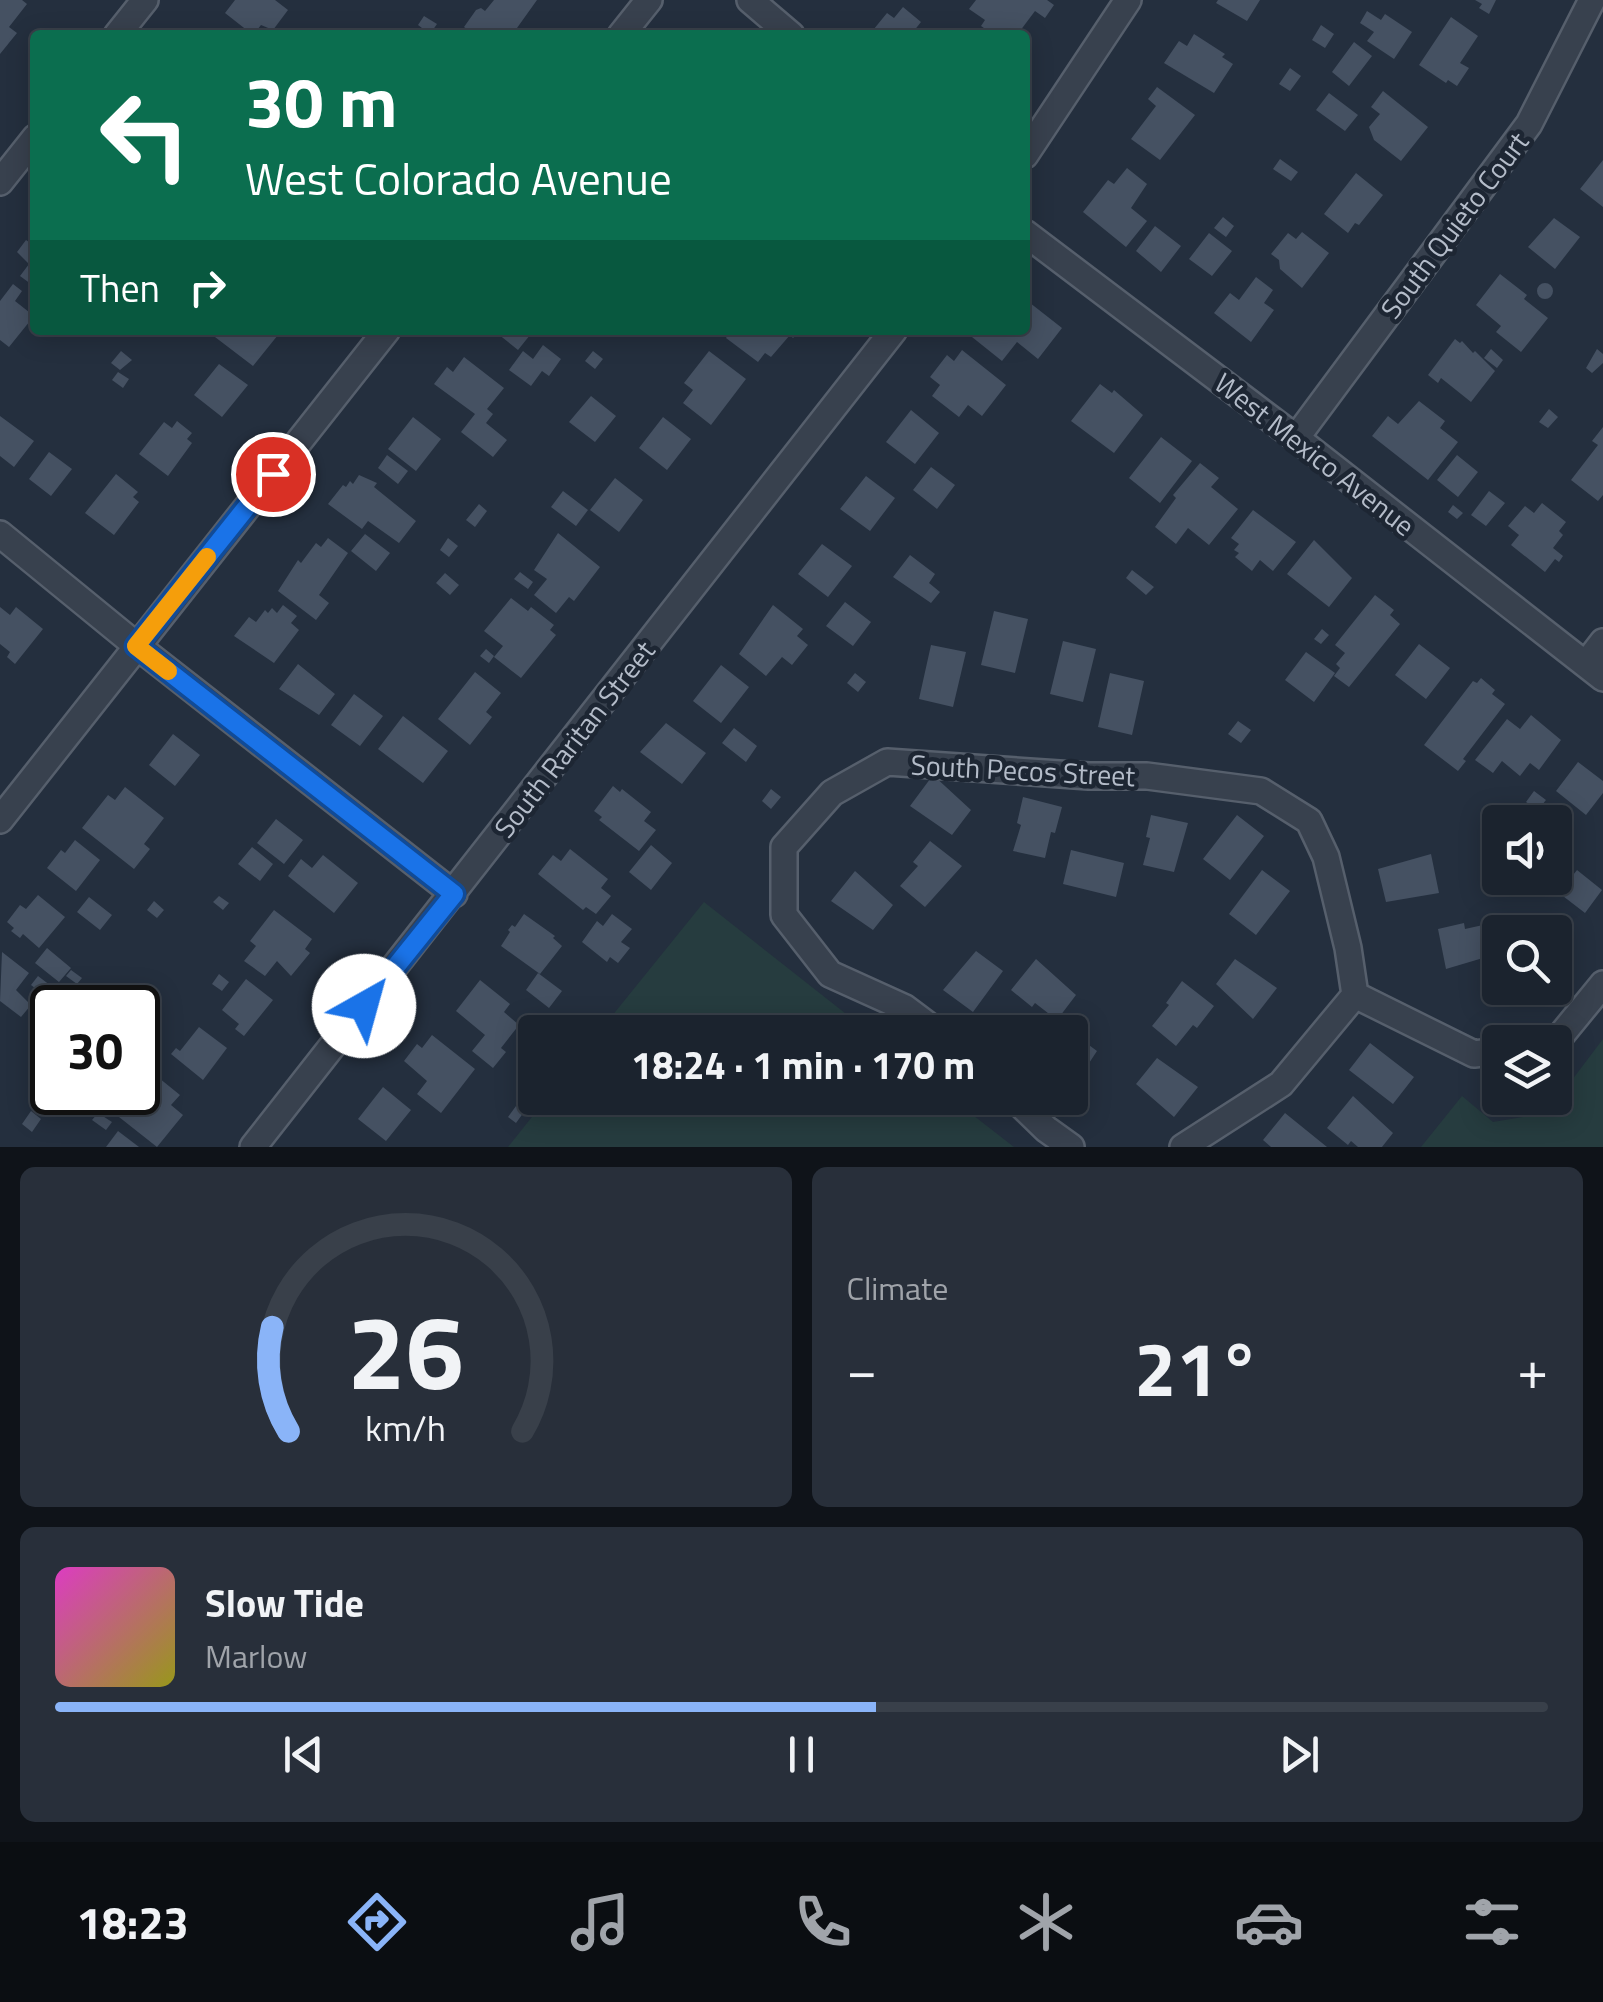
<!DOCTYPE html>
<meta charset="utf-8">
<style>
:root{--surface:#1b232e;--page:#282f3a;--text:#f1f3f6;--muted:#a0a4aa;--line:#39404a;--accent:#8ab4f8}
body{margin:0;font-family:"Titillium Web",sans-serif;background:var(--page);color:var(--text);height:100vh;display:flex;flex-direction:column;font-size:38px;white-space:nowrap}
*{box-sizing:border-box;margin:0}
p{font-size:32px;color:var(--muted)}
.icon{flex:none;width:55px;height:55px;fill:none;stroke:currentColor;stroke-width:2;stroke-linecap:round;stroke-linejoin:round}
.map{position:relative;height:1147px;overflow:hidden}
.panel{display:flex;flex-direction:column;gap:20px;padding:20px;background:#0f1319;flex:1}
.panel>*{flex:none}
.hud{position:absolute;left:30px;top:30px;width:1000px;height:305px;border-radius:10px;box-shadow:0 5px 25px #0003,0 0 0 2px var(--line);background:#0b6e4f;color:#fff;overflow:hidden}
.fabs{position:absolute;left:1482px;top:805px;display:grid;gap:20px}
.fabs a{display:grid;place-items:center;width:90px;height:90px;border-radius:10px;background:var(--surface);box-shadow:0 5px 25px #0003,0 0 0 2px var(--line);font-size:50px}
.speed{position:absolute;left:30px;top:985px;display:flex;gap:20px;font-size:50px;font-weight:700;text-align:center}
.speed>*{display:grid;place-content:center;width:130px;height:130px;border-radius:50%;background:var(--surface);box-shadow:0 5px 25px #0003,0 0 0 2px var(--line);line-height:1}
.speed .limit{border:5px solid #111;border-radius:15px;background:#fff;color:#111}
.pin{position:absolute;display:grid;place-items:center;width:85px;height:85px;color:#fff;margin:-42px;border:5px solid #fff;border-radius:50%;box-shadow:0 2px 10px #0007}
.me{position:absolute;width:110px;margin:-55px;rotate:38deg;stroke-linejoin:round;filter:drop-shadow(0 0 8px #0008)}
.turn{display:flex;align-items:center;gap:35px;height:210px;padding:0 50px;font-size:45px}
.turn .icon{width:130px;height:130px;stroke-width:2.5}
.turn b{display:block;font-size:70px;line-height:85px}
.then{display:flex;align-items:center;height:95px;padding:0 50px;background:#0003;gap:20px;font-size:38px}
.big{font-size:75px;font-weight:700;line-height:1.1}
.panel .widget{flex:1;display:flex;flex-direction:column;justify-content:center;gap:15px;min-width:0;padding:0 35px;border-radius:15px;background:var(--page)}
.panel .dial{align-items:center;gap:0}
.dial svg{height:260px;overflow:visible;fill:none;stroke:var(--line);stroke-width:7;stroke-linecap:round;text-anchor:middle}
.dial text{fill:var(--text);stroke:none}
.song{display:flex;align-items:center;gap:30px}
.cover{width:120px;height:120px;border-radius:15px;background:linear-gradient(135deg,hsl(310 70% 55%),hsl(60 70% 35%))}
.played{height:10px;border-radius:5px;background:linear-gradient(90deg,var(--accent) 55%,var(--line) 55%)}
.keys{display:flex;justify-content:space-around;direction:ltr}
.heat{display:flex;justify-content:space-between;align-items:center;font-size:55px;direction:ltr}
.panel .tiles{flex:1;display:grid;gap:20px;grid-template-columns:1fr 1fr}
.widget:last-child{grid-column:span 2}
.trip{position:absolute;left:518px;top:1015px;width:570px;height:100px;border-radius:10px;background:var(--surface);box-shadow:0 5px 25px #0003,0 0 0 2px var(--line);font-weight:700;line-height:100px;text-align:center}
.tabs{display:flex;height:160px;justify-content:space-around;align-items:center;background:#0b0e12;color:var(--muted)}
.tabs .icon{width:70px;height:70px}
.tabs .active{color:var(--accent)}
.tabs b{font-size:45px;color:var(--text)}
.map>svg:first-child{display:block}
</style>
<div class="map">
<svg width="1603" height="1147" viewBox="0 0 1603 1147">
<rect width="100%" height="100%" fill="#242f3e"/>
<path fill="#263c3f" d="M704,902L869,1032H599Z
M1603,1039V1147H1421L1462,1096L1493,1122L1547,1113Z
M547,1098H951L1014,1147H508Z"/>
<path fill="#455162" d="M0,0H22L27,4L9,27L17,33L0,54Z
M235,0H275L288,10L273,30L261,25L253,35L225,13Z
M494,0H537L512,35H474L464,27L476,10L481,8L485,11Z
M976,0H1047L1054,5L1045,18L1035,11L1017,35H994L981,26L985,20L969,9Z
M1218,0H1260L1247,21L1216,3Z
M1475,0H1496L1489,14L1479,8L1482,4Z
M903,7L921,22L913,32L917,35H869L887,13L894,18Z
M1367,11L1381,20L1385,14L1412,32L1394,59L1367,41L1374,32L1360,23Z
M424,16L437,24L430,34L418,25Z
M1451,17L1478,36L1460,63L1469,68L1457,86L1448,80L1446,83L1419,65Z
M1321,25L1334,34L1325,48L1312,40Z
M1194,34L1225,54L1222,57L1233,64L1214,93L1164,63L1179,41L1187,46Z
M1354,42L1372,56L1349,86L1332,72Z
M1290,68L1301,76L1290,91L1279,84Z
M1157,87L1195,115L1160,160L1131,139L1156,106L1148,99Z
M1383,91L1428,127L1401,161L1374,140L1369,127L1380,114L1371,107Z
M1329,93L1358,115L1345,131L1316,110Z
M1280,159L1298,172L1291,181L1273,169Z
M1603,160V207L1580,189Z
M1127,168L1147,184L1131,208L1147,221L1126,247L1083,212L1108,180L1114,184Z
M1356,173L1383,195L1359,225L1355,223L1348,233L1324,214Z
M1223,217L1234,226L1226,237L1214,228Z
M1554,218L1580,237L1555,269L1528,247Z
M1155,226L1181,246L1161,272L1136,251Z
M1302,232L1329,253L1302,288L1280,269L1279,260L1271,254L1288,233L1296,239Z
M1209,233L1232,251L1212,276L1189,259Z
M26,240L35,246V287L20,276L29,264L17,252Z
M1500,274L1527,295L1524,299L1548,318L1521,352L1496,332L1501,326L1476,305Z
M1256,277L1273,290L1264,303L1274,310L1251,342L1214,313L1230,293L1239,300Z
M1537 291a8 8 0 1 1 16 0a8 8 0 1 1-16 0Z
M13,284L22,291L15,301L34,316L9,347L0,340V301Z
M1025,299L1062,328L1038,359L1017,342L1002,361L972,337L977,330H1025Z
M220,330H282L253,366L215,337Z
M493,330H534L518,350Z
M722,330H794L798,333L793,338L790,335L771,357L765,353L758,362L726,338L728,335Z
M1455,339L1460,343L1462,341L1473,353L1475,351L1495,371L1471,402L1441,378L1438,383L1428,375Z
M543,345L561,359L549,376L542,371L531,386L509,370L523,351L533,359Z
M1491,349L1503,360L1497,368L1484,358Z
M1597,349L1603,354V363L1592,373L1586,368Z
M962,350L1006,385L982,416L968,405L959,417L932,396L940,385L930,377L947,355L954,361Z
M121,351L132,360L120,370L111,363Z
M593,351L603,359L595,369L585,361Z
M709,351L746,379L711,425L683,403L693,390L684,383Z
M464,357L504,388L487,409L493,414L486,423L507,440L493,457L461,432L475,414L434,384L447,367L453,372Z
M219,364L248,385L222,417L194,395Z
M118,372L129,379L123,388L112,380Z
M1100,384L1112,393L1114,390L1143,415L1114,453L1071,421Z
M591,396L616,416L595,442L569,422Z
M1419,401L1445,421L1440,428L1458,442L1428,480L1372,436L1388,416L1398,424Z
M1549,409L1558,417L1548,428L1539,422Z
M911,410L939,433L915,464L886,442Z
M0,416L34,441L14,467L0,456Z
M413,417L441,439L416,471L388,449Z
M663,417L691,439L667,470L639,448Z
M177,421L192,433L187,439L192,443L168,476L139,454L164,422L172,428Z
M1603,427V495L1598,501L1571,480L1598,445L1592,441Z
M1161,437L1192,461L1160,503L1129,478Z
M49,452L72,469L51,496L29,479Z
M387,455L408,471L398,484L378,468Z
M1457,455L1478,472L1458,497L1437,480Z
M1200,463L1219,478L1211,487L1238,509L1209,545L1188,528L1176,544L1155,527L1176,498L1173,495Z
M931,467L955,485L937,509L913,490Z
M116,474L138,492L133,497L139,502L114,535L85,513Z
M359,475L377,483L374,487L416,521L399,543L368,521L362,529L328,504L343,485L346,487L350,481L353,484Z
M866,476L895,498L870,531L840,509Z
M615,478L643,500L619,532L590,510Z
M563,491L588,510L576,526L551,507Z
M1489,491L1505,503L1486,526L1471,515Z
M1542,503L1566,522L1559,531L1563,535L1553,548L1563,556L1559,562L1555,559L1545,572L1511,545L1519,535L1508,526L1525,506L1534,513Z
M479,504L487,511L475,527L466,520Z
M1453,505L1463,513L1457,519L1448,512Z
M1253,510L1296,542L1273,571L1260,560L1252,571L1235,557L1239,553L1234,550L1239,544L1231,538Z
M558,533L600,567L574,601L569,597L556,613L534,595L547,579L534,570Z
M365,534L390,553L376,571L351,551Z
M328,538L348,553L319,595L329,603L316,620L278,591L298,560L301,563L316,543L321,547Z
M448,538L458,546L449,557L440,550Z
M1314,540L1352,578L1329,607L1287,574Z
M822,544L852,566L828,597L798,574Z
M910,555L935,574L929,583L940,592L931,603L893,577Z
M1132,570L1154,587L1146,595L1126,578Z
M520,572L533,582L528,589L514,579Z
M445,573L459,585L450,595L436,583Z
M1375,595L1394,610L1390,615L1400,624L1349,687L1334,676L1340,668L1336,664L1345,653L1335,645Z
M511,598L528,611L531,607L554,625L550,630L556,635L521,678L494,657L503,646L484,631Z
M845,602L871,622L853,646L826,626Z
M283,605L297,616L291,623L299,630L274,663L234,636L249,617L256,622L265,610L268,613L272,608L277,613Z
M773,605L803,629L797,636L808,645L792,665L782,657L766,676L739,654Z
M0,607L10,615L16,607L43,629L15,664L7,657L10,652L0,644Z
M994,611L1028,619L1015,673L981,665Z
M1322,629L1329,635L1321,644L1314,639Z
M1063,641L1096,649L1083,702L1050,694Z
M1419,644L1450,668L1426,699L1395,675Z
M931,645L966,652L953,707L919,699Z
M486,649L494,656L489,663L480,656Z
M1306,652L1335,673L1314,702L1285,680Z
M298,664L335,694L319,715L279,689Z
M721,665L749,687L721,723L693,701Z
M475,672L501,693L486,712L492,717L470,745L438,719Z
M855,673L866,682L858,692L847,683Z
M1110,673L1144,681L1132,735L1098,727Z
M1481,678L1495,690L1492,694L1505,704L1463,759L1466,761L1458,771L1424,745L1473,681L1477,683Z
M354,694L383,716L360,746L331,725Z
M1531,715L1561,740L1539,770L1530,763L1520,776L1502,761L1493,773L1475,760L1507,719L1520,729Z
M403,716L448,751L423,783L378,749Z
M1238,721L1251,730L1241,743L1228,734Z
M666,723L706,753L682,784L640,752Z
M734,728L757,746L746,762L722,743Z
M173,734L200,755L175,786L149,765Z
M1578,762L1603,781V793L1586,815L1556,791Z
M933,775L971,810L952,835L910,806Z
M613,786L620,792L622,789L651,812L644,821L656,830L639,851L599,820L602,817L594,811Z
M125,787L164,818L144,844L150,849L134,869L82,828L108,795L115,800Z
M771,789L781,797L771,809L762,801Z
M1534,791L1546,800L1538,810L1526,802Z
M1023,797L1062,807L1055,833L1051,832L1045,858L1013,851L1021,825L1017,823Z
M1521,803L1529,810L1524,817L1515,810Z
M1151,815L1188,823L1174,872L1143,865L1150,838L1146,837Z
M1237,815L1264,836L1230,880L1203,859Z
M276,819L303,840L284,864L257,843Z
M75,840L100,860L76,891L47,868L61,850L65,853Z
M930,841L962,866L925,907L900,886L918,866L913,862Z
M651,845L672,863L651,890L629,872Z
M252,847L273,864L260,881L238,864Z
M570,849L608,879L601,888L611,896L596,914L586,907L583,910L538,874L553,855L561,861Z
M1071,850L1124,863L1116,897L1063,884Z
M1431,854L1439,893L1386,902L1378,869Z
M323,855L358,883L334,913L288,876L301,859L312,868Z
M1262,870L1290,891L1256,935L1229,914Z
M1577,870L1602,890L1585,913L1559,893Z
M855,871L893,905L873,930L831,901Z
M38,895L65,917L39,948L23,934L20,938L11,931L14,928L7,922L20,905L26,909Z
M219,896L229,903L223,910L213,902Z
M89,897L112,915L100,930L77,912Z
M154,901L164,910L157,918L147,910Z
M274,910L312,939L305,949L310,953L291,976L277,961L265,976L244,961L256,946L250,941Z
M524,914L555,936L553,938L562,946L540,974L501,946L510,932L508,930L512,925L515,927Z
M612,914L632,929L621,942L630,948L618,963L610,957L607,962L582,942L597,921L603,926Z
M1464,923L1465,929L1492,923L1498,954L1488,957L1489,961L1484,962L1483,958L1446,969L1438,929Z
M47,948L71,968L59,982L35,963Z
M976,951L1003,971L973,1012L943,990Z
M2,952L29,973L16,990L31,1005L21,1017L0,1001Z
M1036,959L1076,995L1057,1020L1035,1003L1032,1007L1011,990Z
M1235,959L1277,988L1253,1019L1216,984Z
M71,970L82,978L77,984L66,976Z
M538,973L562,991L549,1008L526,990Z
M219,974L229,982L222,991L212,984Z
M38,976L59,992L52,1001L31,985Z
M246,979L273,1000L244,1036L235,1029L239,1024L222,1010Z
M480,980L510,1004L504,1012L519,1025L501,1048L506,1052L493,1068L472,1051L485,1035L456,1011Z
M1182,981L1214,1006L1197,1028L1193,1025L1176,1046L1152,1026L1169,1005L1166,1003Z
M199,1027L227,1048L203,1080L171,1054L176,1048L180,1051Z
M1070,1031L1097,1051L1070,1092Z
M432,1035L475,1069L441,1113L417,1094L427,1081L404,1061L417,1044L422,1048Z
M1370,1043L1414,1077L1393,1104L1349,1070Z
M1157,1058L1198,1087L1174,1117L1136,1084Z
M138,1061L180,1095L171,1105L183,1115L157,1147L119,1117L128,1107L110,1092H138Z
M383,1087L411,1110L386,1141L358,1119Z
M1353,1096L1393,1133L1382,1147H1358L1351,1141L1348,1145L1327,1128Z
M516,1106L524,1112L516,1123L508,1117Z
M31,1111L41,1119L32,1132L22,1124Z
M98,1113L112,1122L106,1130L92,1120Z
M1285,1113L1327,1147H1271L1263,1140Z
M118,1131L139,1147H106Z"/>
<g fill="none" stroke-linecap="round" stroke-linejoin="round">
<g stroke="#565f6c" stroke-width="30">
<path id="minor" d="M750,0L791,35
M117,35L145,0
M621,35L649,0
M1025,155L1128,0
M0,182L35,138
M1025,233L1296,438L1603,678
M1296,438L1529,124L1592,0
M0,534L137,646L454,894
M1586,664L1603,642
M0,820L387,330
M1355,995L1474,1054L1500,1051
M937,1032L905,1008L830,974L784,915V847L832,793L887,762L1089,776H1147L1261,791L1309,821L1326,857L1348,948L1355,995L1281,1084L1183,1147
M1542,1042L1558,1039L1603,984
M1014,1098L1046,1129L1071,1147
M253,1147L894,330"/>
</g>
<use href="#minor" stroke="#38414e" stroke-width="25"/>
</g>
<g fill="none" stroke-linecap="round" stroke-linejoin="round">
<g stroke="#114b97" stroke-width="25">
<path id="route" d="M273,474L136,646L454,894L364,1006"/>
</g>
<use href="#route" stroke="#1a73e8" stroke-width="18"/>
<path stroke="#f59e0b" stroke-width="18" d="M168,671L136,646L207,557"/>
</g>
<g text-anchor="middle" dominant-baseline="central" stroke-width="9" stroke-linejoin="round" paint-order="stroke">
<g font-size="28" fill="#b4bcc9" stroke="#1d2633">
<text transform="translate(1454 225) rotate(-53)">South Quieto Court</text>
<text transform="translate(1315 454) rotate(38)">West Mexico Avenue</text>
<text transform="translate(574 739) rotate(-52)">South Raritan Street</text>
<text transform="translate(1023 770) rotate(3)">South Pecos Street</text>
</g>
</g>
</svg>
<div class="fabs">
<a><svg class="icon" aria-label="sound" viewBox="0 0 24 24"><path d="M4 9h4l5-4v14l-5-4H4zM17 9q2 3 0 6"/></svg></a>
<a><svg class="icon" aria-label="search" viewBox="0 0 24 24"><circle cx="10" cy="10" r="6"/><path d="M15 15l6 6"/></svg></a>
<a><svg class="icon" aria-label="layers" viewBox="0 0 24 24"><path d="M12 4l9 5-9 5-9-5zM3 14l9 5 9-5"/></svg></a>
</div>
<div class="speed"><div class="limit">30</div></div>
<div class="pin" style="left:273px;top:474px;background:#d93025"><svg class="icon" aria-label="arrive" viewBox="0 0 24 24"><path d="M6 21V4h12l-3 4 3 4H6"/></svg></div>
<svg class="me" style="left:364px;top:1006px" viewBox="-20 -20 40 40"><circle r="19" fill="#fff"/><path d="M0-13L10 11 0 6-10 11z" fill="#1a73e8"/></svg>
<div class="trip">18:24 · 1 min · 170 m</div>
<div class="hud">
<div class="turn"><svg class="icon" aria-label="left" viewBox="0 0 24 24"><path d="M17 20v-9H6M10 6l-5 5 5 5"/></svg><div><b>30 m</b>West Colorado Avenue</div></div>
<div class="then">Then<svg class="icon" aria-label="right" viewBox="0 0 24 24"><path d="M7 20v-9h11M14 6l5 5-5 5"/></svg></div>
</div>
</div>
<section class="panel">
<div class="tiles">
<div class="widget dial"><svg viewBox="0 0 100 80">
<path d="M14 69A42 42 0 1 1 86 69"/>
<path d="M14 69A42 42 0 0 1 9 37" stroke="#8ab4f8"/>
<text x="50" y="56" font-size="32" font-weight="700">26</text>
<text x="50" y="72" font-size="11">km/h</text>
</svg></div>
<div class="widget"><p>Climate</p>
<div class="heat"><a>−</a><b class="big">21°</b><a>+</a></div>
</div>
<div class="widget">
<div class="song"><i class="cover"></i><div><b>Slow Tide</b><p>Marlow</p></div></div>
<div class="played"></div>
<div class="keys"><svg class="icon" aria-label="previous" viewBox="0 0 24 24"><path d="M18 5L8 12l10 7zM5 5v14"/></svg><svg class="icon" aria-label="pause" viewBox="0 0 24 24"><path d="M8 5v14M16 5v14"/></svg><svg class="icon" aria-label="next" viewBox="0 0 24 24"><path d="M6 5l10 7-10 7zM19 5v14"/></svg></div>
</div>
</div>
</section>
<nav class="tabs">
<b>18:23</b>
<svg class="icon active" aria-label="directions" viewBox="0 0 24 24"><path d="M12 3l9 9-9 9-9-9zM9 14v-3h6M13 9l2 2-2 2"/></svg>
<svg class="icon" aria-label="music" viewBox="0 0 24 24"><path d="M9 18V5l10-2v13"/><circle cx="6" cy="18" r="3"/><circle cx="16" cy="16" r="3"/></svg>
<svg class="icon" aria-label="phone" viewBox="0 0 24 24"><path d="M5 4h4l2 5-3 2q2 4 5 5l2-3 5 2v4C11 20 4 13 5 4z"/></svg>
<svg class="icon" aria-label="climate" viewBox="0 0 24 24"><path d="M12 3v18M4 7l16 10M4 17L20 7"/></svg>
<svg class="icon" aria-label="car" viewBox="0 0 24 24"><path d="M5 17H2v-5l4-1 3-4h7l3 4 3 1v5h-3M9 17h6M6 11h13"/><circle cx="7" cy="17" r="2"/><circle cx="17" cy="17" r="2"/></svg>
<svg class="icon" aria-label="filters" viewBox="0 0 24 24"><path d="M4 7h16M4 17h16"/><circle cx="9" cy="7" r="2"/><circle cx="15" cy="17" r="2"/></svg>
</nav>
